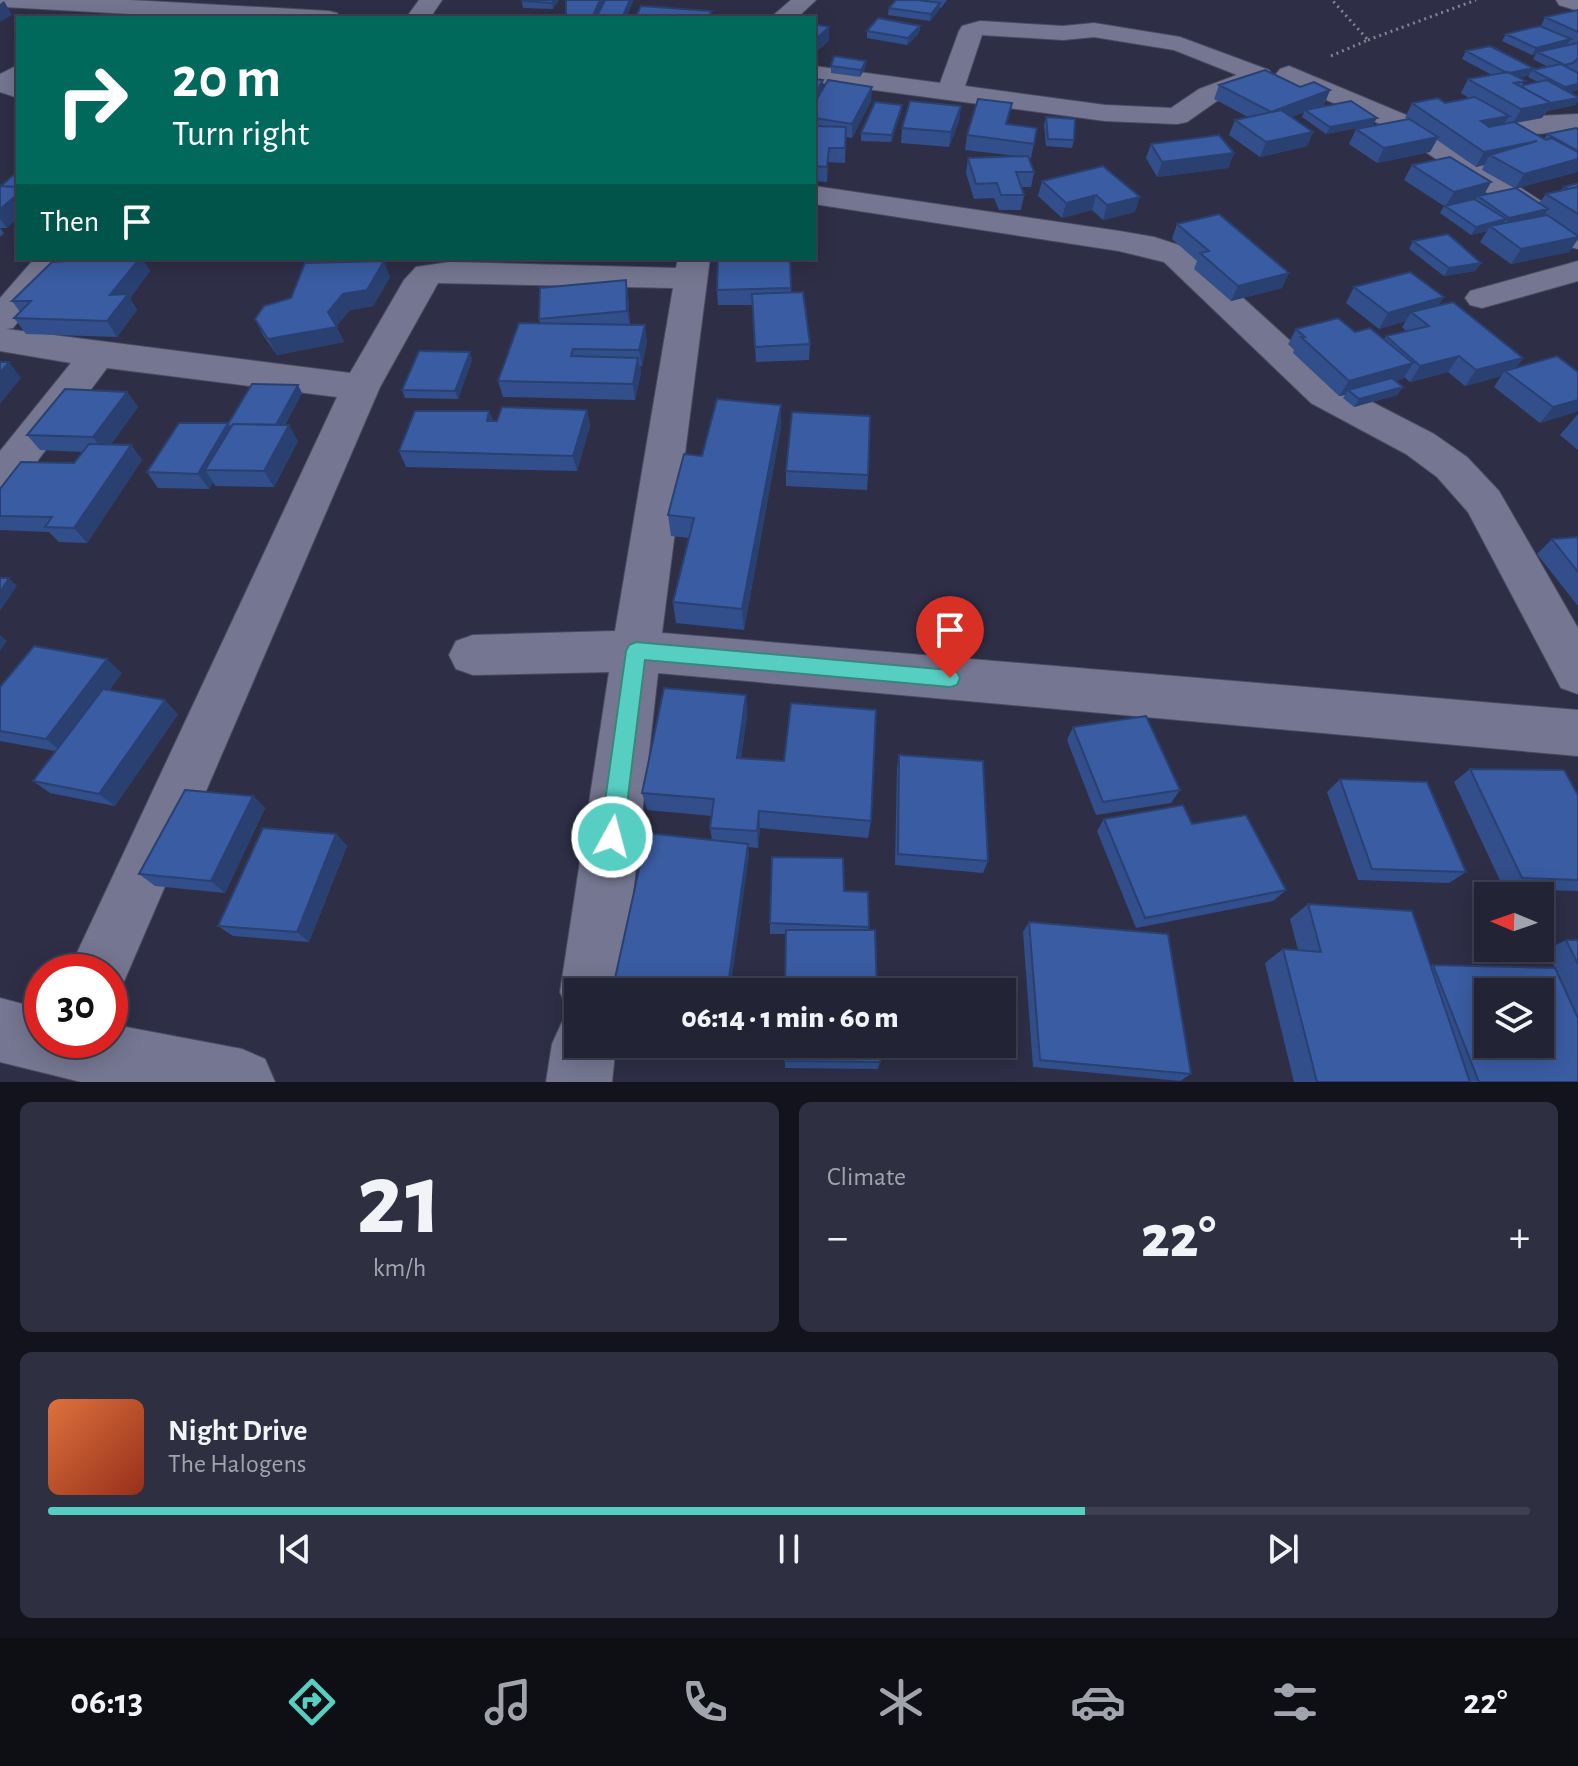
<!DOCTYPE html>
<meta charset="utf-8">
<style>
:root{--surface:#222335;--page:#2e2f41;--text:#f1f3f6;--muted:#a2a4ad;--line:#3f4050;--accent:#57cec2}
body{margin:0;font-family:"Alegreya Sans",sans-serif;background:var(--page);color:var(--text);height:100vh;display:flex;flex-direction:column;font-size:30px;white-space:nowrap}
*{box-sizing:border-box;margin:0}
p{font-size:26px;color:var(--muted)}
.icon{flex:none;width:44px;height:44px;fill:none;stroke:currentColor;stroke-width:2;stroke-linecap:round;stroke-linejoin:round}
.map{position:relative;height:1082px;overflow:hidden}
.panel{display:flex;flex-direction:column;gap:20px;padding:20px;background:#13131d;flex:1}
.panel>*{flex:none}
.guide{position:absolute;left:16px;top:16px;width:800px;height:244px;border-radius:0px;box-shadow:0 4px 20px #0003,0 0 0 2px var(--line);background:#00695c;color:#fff;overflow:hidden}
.needle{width:52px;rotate:272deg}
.buttons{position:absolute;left:1474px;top:882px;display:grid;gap:16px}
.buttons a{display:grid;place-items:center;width:80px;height:80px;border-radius:0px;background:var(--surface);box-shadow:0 4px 20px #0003,0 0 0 2px var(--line);font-size:40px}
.speed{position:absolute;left:24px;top:954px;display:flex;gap:16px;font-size:40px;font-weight:700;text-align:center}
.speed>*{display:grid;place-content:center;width:104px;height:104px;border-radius:50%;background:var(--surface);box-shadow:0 4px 20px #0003,0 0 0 2px var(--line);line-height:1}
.speed .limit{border:12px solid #d22;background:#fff;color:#111}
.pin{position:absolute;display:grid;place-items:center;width:68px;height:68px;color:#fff;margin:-82px -34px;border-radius:50% 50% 50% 0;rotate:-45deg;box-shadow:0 0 8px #0007}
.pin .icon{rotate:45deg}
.me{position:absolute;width:88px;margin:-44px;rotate:7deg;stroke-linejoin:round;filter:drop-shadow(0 0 6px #0008)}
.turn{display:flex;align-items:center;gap:28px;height:168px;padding:0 24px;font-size:36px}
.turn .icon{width:104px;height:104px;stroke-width:2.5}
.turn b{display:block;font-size:56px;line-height:68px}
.then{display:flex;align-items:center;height:76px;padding:0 24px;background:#0003;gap:16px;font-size:30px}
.big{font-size:60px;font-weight:800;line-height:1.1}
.panel .tile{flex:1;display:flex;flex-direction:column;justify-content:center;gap:12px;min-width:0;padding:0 28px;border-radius:12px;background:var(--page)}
.panel .dial{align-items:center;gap:0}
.dial b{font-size:104px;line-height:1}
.song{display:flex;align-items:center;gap:24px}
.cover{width:96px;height:96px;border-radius:12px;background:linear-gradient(135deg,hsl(20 70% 55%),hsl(10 70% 35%))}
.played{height:8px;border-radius:4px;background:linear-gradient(90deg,var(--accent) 70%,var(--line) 70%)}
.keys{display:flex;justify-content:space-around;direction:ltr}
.heat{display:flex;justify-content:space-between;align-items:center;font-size:44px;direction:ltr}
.panel .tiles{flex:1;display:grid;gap:20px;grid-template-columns:1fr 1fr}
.tile:last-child{grid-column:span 2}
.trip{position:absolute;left:564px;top:978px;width:452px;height:80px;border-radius:0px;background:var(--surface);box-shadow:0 4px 20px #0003,0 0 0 2px var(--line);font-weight:800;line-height:80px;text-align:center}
.tab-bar{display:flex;height:128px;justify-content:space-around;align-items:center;background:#0e0e15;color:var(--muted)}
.tab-bar .icon{width:56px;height:56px}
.tab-bar .on{color:var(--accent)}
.tab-bar b{font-size:36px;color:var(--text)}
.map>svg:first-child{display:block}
</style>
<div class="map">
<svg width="1578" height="1082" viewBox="0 0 1578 1082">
<rect width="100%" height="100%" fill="#2e2f47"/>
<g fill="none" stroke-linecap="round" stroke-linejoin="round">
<g stroke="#4b4c60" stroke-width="2">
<path id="minor" d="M0,0H130L329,11L337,13L341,18H203L5,7L0,6Z
M419,0H442L430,18H406Z
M791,0H816L797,18H770Z
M1556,0H1578V11L1559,5Z
M980,21L1063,26L1094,23L1180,37L1269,70L1273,75L1269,80L1217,101L1187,122L1177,124L1105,121L814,82V66L940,83L959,31L962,26ZM982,35L1063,40L1094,37L1174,50L1237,75L1199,89L1171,108L1105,105L965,86Z
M18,65V98L0,92V74Z
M1289,66L1411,117L1578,225V249L1567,246L1391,129L1280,79L1276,74L1280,69Z
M1484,106L1520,117L1578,114V130C1550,134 1489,141 1470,114L1474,108Z
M814,186L1119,231L1154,237L1188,248L1339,385L1434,434L1467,457L1499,491L1578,628V694L1561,688L1468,512L1437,477L1406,454L1311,403L1164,262L1119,251L814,204Z
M35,258H69L13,328L6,329L350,373L404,280L416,267L450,262L676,268L678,258H710L662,633L1578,710V756L658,673L622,992H578V1044H616L612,1082H546L552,1044L562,1022L575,1016L569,1014L560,992L609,672L473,675L456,669L449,655L456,641L473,635L615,631L673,288L438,283L380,387L119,993L110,997V972H68L337,397L107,368L15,491L0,495V451L71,363L0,351V298Z
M1578,261V281L1482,308L1470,305L1465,298L1470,291Z
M0,998L42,1009V1040H110V1024L242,1049L265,1059L275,1082H81L0,1062Z"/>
</g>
<path stroke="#828397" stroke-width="3" stroke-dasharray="2 4" stroke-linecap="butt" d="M1368,40L1476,0
M1331,56L1368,40L1332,0"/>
<use href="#minor" fill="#757792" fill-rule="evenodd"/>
</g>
<path fill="#324f8b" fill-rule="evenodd" d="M559,0L553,9L523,8L522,1Z
M896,0H947L941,8L939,7V10L930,21L888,15L889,8Z
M1578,10V90L1569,92L1578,97V101L1575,105L1547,111L1542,118L1516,123L1544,139L1547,134L1578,129V170L1577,172L1516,188L1539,203L1546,194L1561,190L1564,187L1578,183V239L1569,252L1511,264L1480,242L1487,231L1471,235L1440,213L1444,206L1404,180L1412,165L1491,182L1484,195L1514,188L1482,170L1484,165L1476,167L1437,140L1430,152L1377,163L1349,144L1356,129L1408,119L1405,118L1412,103H1445L1469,98L1461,93L1468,79L1492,75L1462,59L1466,51L1533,68L1532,70L1548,67L1533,59L1536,54L1532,55L1502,41L1506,34L1541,26L1545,17ZM1529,75L1528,77L1538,82L1524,85L1519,78Z
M920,26L919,33L907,45L867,38V31Z
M866,61L865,68L860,77L831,73V66Z
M814,79L823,90L871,101L852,138L846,137L845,163L828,162L827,182L814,181Z
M1219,85L1300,87L1330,90L1324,105L1316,108L1373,125L1326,134L1302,117L1304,112L1291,117L1313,132L1307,146L1260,157L1229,135L1235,120L1248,117L1214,99Z
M961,106L959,121L949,147L901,143L902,128Z
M901,112L891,142L861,141V133Z
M1046,117L1074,140L1072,148L1046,146L1044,124Z
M1007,124L1037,128L1031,158H1028L1034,172L1031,187H1021L1024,195L1021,210H999L994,198L974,199L966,173L968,158L1017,156L965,150L967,135Z
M1151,144L1234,153L1228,168L1157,177L1146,158Z
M1103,166L1135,212L1103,220L1092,210L1062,218L1038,196L1042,181Z
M0,186L7,228H0L4,233L0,237Z
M1177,224L1282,288L1231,301L1194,269L1197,261L1172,239Z
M1413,241L1481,263L1475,271L1444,276L1409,249Z
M98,258H142L150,271L130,298L137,310L117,337L26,334L14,318L20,312L12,301Z
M790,258L791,293L810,344L809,360L756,362L752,305H718L717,290Z
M390,277L373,306L350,310L336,326L344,342L277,355L263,335L255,319Z
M626,280L628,295L630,325L647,341L642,366H640L641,373L635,400L503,397L498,381L540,323L539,319Z
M1354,287L1439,305L1523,358L1516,368L1578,411L1540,423L1494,387L1501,376L1465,386L1448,372L1410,382L1404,377L1403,379L1396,381L1403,387L1397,395L1354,407L1343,398L1345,395L1339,396L1293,353L1294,350L1288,344L1296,329L1355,332L1384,339L1386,336L1406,331L1402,327L1406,321L1379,329L1346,303Z
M472,360L458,399L405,398L402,390Z
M127,392L138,407L111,444L131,445L142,460L87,543L59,542L49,532L0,530V489L74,463L83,452L40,450L27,435Z
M302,393L285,425L298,441L274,487L215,486L213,482L209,489L158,488L147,472L228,423Z
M587,410L590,426L577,471L406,467L399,451L489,411L493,421Z
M1578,414V450L1560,435Z
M781,427L744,630L676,623L673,602L689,538L671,536L668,515L702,456Z
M786,471L868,475L867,490L786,486Z
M1578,537V606L1537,554L1552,539Z
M122,673L109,690L178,714L115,806L50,793L33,781L55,751L0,741V687Z
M746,695L747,715L741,758L871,821L868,838L760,828L758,848L748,847L749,856L712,840L710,828L712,816L647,810L642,793Z
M1073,727L1180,790L1171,803L1096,815L1067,740Z
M899,755L988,861L983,873L895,865L897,768Z
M1470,769L1578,795V891L1504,889L1454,782Z
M1340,779L1466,872L1449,883L1358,880L1327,792Z
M253,796L265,808L225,893L155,886L139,874Z
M1104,819L1192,824L1286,890L1273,901L1136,928L1097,831Z
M336,834L347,846L309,942L233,936L218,926Z
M844,891L869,927L868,930L786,934H770V923Z
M1308,904L1431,966L1433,965L1555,968L1546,950L1566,940H1578V1082H1294L1265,963L1283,949L1298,950L1290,919Z
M1029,922L1191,1074L1180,1081L1033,1067L1023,932Z
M785,1044L880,1062L878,1069L785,1068Z"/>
<path fill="#294071" d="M554,0H559L553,9L552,3Z
M600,0H603V2L596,18H592Z
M630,0H633V2L626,18H622Z
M4,1L12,15L0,22V4Z
M940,3L939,10L930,21L931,14Z
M920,26L919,33L907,45L908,38Z
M829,27V41L814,54V41Z
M1571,39L1566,46L1537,52L1536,54L1532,55L1536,48Z
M866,61L865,68L860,77L861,70Z
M1533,68L1529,75L1504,81L1508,73Z
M823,80L822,94L814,109V95Z
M1578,84V90L1560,94L1565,87Z
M872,87L871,101L852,138V124Z
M1330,90L1324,105L1307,111L1305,110L1304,112L1265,126L1271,112Z
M1578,98V101L1575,105L1547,111L1551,103Z
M1551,103L1542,118L1513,123L1521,109Z
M902,105L901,112L891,142L892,135Z
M961,106L959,121L949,147L951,132Z
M1509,116L1500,131L1473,136L1481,121Z
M1377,118L1373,125L1326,134L1330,127Z
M1313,132L1307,146L1260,157L1266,142Z
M1438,137L1430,152L1377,163L1384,148Z
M1537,141L1490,155L1484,165L1476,167L1484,152Z
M1234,153L1228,168L1157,177L1162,162Z
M1578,159V170L1577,172L1515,189L1524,174Z
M1491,182L1482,197L1478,196L1476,199L1445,207L1454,192Z
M18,194V218L7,228L0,219V209Z
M1096,195L1092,210L1062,218L1066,203Z
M1140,197L1135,212L1103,220L1107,205Z
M1548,209L1543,217L1504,226L1509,218Z
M1506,219L1501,227L1490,226L1487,231L1471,235L1476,227Z
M1578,237V239L1569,252L1511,264L1521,249Z
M127,258H142L150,271L130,298L137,310L117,337L107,321L110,295Z
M384,261L390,277L373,306L350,310L336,327L344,342L277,355L268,339L328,312L343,294Z
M1481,263L1475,271L1444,276L1449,268Z
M1289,273L1282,288L1231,301L1238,286Z
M626,280L628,295L630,327L627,311Z
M1444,297L1435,312H1411L1406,321L1379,329L1388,313Z
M645,325L647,341L642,366L639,350Z
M470,352L472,360L458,399L455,391Z
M1459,356L1448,372L1410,382L1420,366Z
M638,358L641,373L635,400L633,384Z
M1523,358L1512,374L1505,371L1501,376L1465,386L1476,370Z
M9,362L21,378L0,404V373Z
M1413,363L1403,379L1352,393L1348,390L1345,395L1339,396L1349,381Z
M298,385L302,393L279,436L275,428Z
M1403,387L1397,395L1354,407L1359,399Z
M127,392L138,407L105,453L93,437Z
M1578,400V411L1540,423L1553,407Z
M781,405V427L744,630L742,609Z
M587,410L590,426L577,471L573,456Z
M489,411L494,426L487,421Z
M228,423L237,439L205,470L213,482L209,489L198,474Z
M289,425L298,441L274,487L264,471Z
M131,445L142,460L87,543L74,528Z
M9,578L17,586L0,611V592Z
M0,635L7,641L0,651Z
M107,659L122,673L63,753L46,739Z
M746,695L747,715L739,776L737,758Z
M165,700L178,714L115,806L99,794Z
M253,796L265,808L225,893L211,881Z
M759,811L760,828L758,848L757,831Z
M336,834L347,846L309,942L297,932Z
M748,844L749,856L730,992H727Z"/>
<path fill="#3a5ca2" stroke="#294071" stroke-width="2" fill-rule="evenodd" d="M523,0H554L552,3L522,1Z
M566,0H600L592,18H566Z
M605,0H630L622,18H596Z
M896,0H918L940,3L931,14L889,8Z
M641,6L712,11L707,18H635Z
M1578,10V32L1545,17Z
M194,16H220L218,18H191Z
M878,18L920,26L908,38L867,31Z
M814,24L829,27L814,41Z
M1540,26L1571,39L1536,48L1506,34Z
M1578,43V59L1576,60L1573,63L1565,65L1537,52Z
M1490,46L1533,68L1510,73L1505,72L1466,51Z
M834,56L866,61L861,70L831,66Z
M1561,64L1578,73V84L1565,87L1532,70Z
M1265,70L1300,87L1314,82L1330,90L1271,112L1219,85Z
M1508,72L1526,81L1514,83L1551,103L1521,109L1468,79Z
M814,79L823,80L814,95Z
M828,80L872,87L852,124L814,118V104Z
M1547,80L1578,97V98L1551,103L1522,87L1524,85Z
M1475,97L1509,116L1481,121L1489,127L1514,122L1546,140L1552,138L1578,152V159L1524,174L1490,155L1537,141L1484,152L1412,103L1438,98L1445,103Z
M978,99L1012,103L1006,124L1037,128L1034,144L967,135Z
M910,101L961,106L951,132L902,128Z
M1351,101L1377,118L1330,127L1305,110Z
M875,102L902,105L892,135L861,133Z
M1281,110L1313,132L1266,142L1235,120Z
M1046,117L1075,119L1074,140L1048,139Z
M1409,119L1438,137L1384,148L1356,129Z
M814,126L846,127L845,148H829L827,167L814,166Z
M1576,128L1578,129V151L1547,134Z
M1219,135L1234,153L1162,162L1151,144Z
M1028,156L1034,172H1016L1024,195H1001L997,183L976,184L968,158Z
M1450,157L1491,182L1454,192L1412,165Z
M1103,166L1140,197L1107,205L1096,195L1066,203L1042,181Z
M18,171V187L1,186Z
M1578,183V187L1568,189L1564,187Z
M0,186L18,187V194L0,209Z
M1577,187H1578V214L1546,194Z
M1516,188L1548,209L1509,218L1478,196Z
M1474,199L1506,219L1476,227L1445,206Z
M1219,214L1289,273L1238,286L1200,253L1209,251L1177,224Z
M1547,215L1578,236V237L1521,249L1490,226Z
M1448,234L1481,263L1449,268L1413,241Z
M108,258H140L110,295L128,294L107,321L14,318L31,301H12L52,262Z
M718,258H790L791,288L717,290Z
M384,261L367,290L343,294L328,312L337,327L268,339L255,319L264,306L291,298L305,263Z
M1410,272L1444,297L1388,313L1354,287Z
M626,280L627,311L539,319L540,288Z
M803,292L810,344L755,347L752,294Z
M1453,302L1523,358L1476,370L1459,356L1420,366L1386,336L1429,326L1411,312Z
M1338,318L1355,332L1370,328L1413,363L1349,381L1301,337H1305L1296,329Z
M519,323L645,325L639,350L573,349L571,356L638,358L633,384L498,381Z
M419,351L470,352L455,391L402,390Z
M1557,356L1578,372V400L1553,407L1505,371Z
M0,362H9L0,373Z
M1392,378L1403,387L1359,399L1348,390Z
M252,384L298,385L276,425L233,424L230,428L228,424Z
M65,389L127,392L93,437L27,435Z
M717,399L781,405L742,609L673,602L694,518L668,515L684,454L702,456Z
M502,407L587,410L573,456L399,451L415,411H489L487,421H497Z
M792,412L870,416L868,475L786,471Z
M179,423H228L198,474L147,472Z
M233,424L289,425L264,471L205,470Z
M89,444L131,445L74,528L45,527L52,517L0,516V489L21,462L74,463Z
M1578,537V572L1552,539Z
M0,578H9L0,592Z
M34,646L107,659L46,739L0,731V687Z
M664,688L746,695L737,758L784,761L791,703L876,710L871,821L759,811L757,831L710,828L714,799L642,793Z
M103,689L165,700L99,794L33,781Z
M1146,716L1180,790L1103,802L1073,727Z
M899,755L983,761L988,861L898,854Z
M1470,769L1564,770L1578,795V880L1522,878Z
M1340,779L1427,782L1466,872L1372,869Z
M185,790L253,796L211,881L139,874Z
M1183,805L1192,824L1246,815L1286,890L1145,918L1104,819Z
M263,828L336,834L297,932L218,926Z
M647,833L748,844L727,992H612Z
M772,857L843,858L844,891L868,892L869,927L770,923Z
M1308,904L1412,911L1470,1082H1317L1283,949L1321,952Z
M1029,922L1168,934L1191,1074L1040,1060Z
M786,930H875L877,992H785Z
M1566,940H1578V964Z
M1433,965L1555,968L1578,1018V1082H1479ZM1488,992H1540V1044H1488Z
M785,1044H880V1062L785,1061Z"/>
<path fill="#57cec2" stroke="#39867e" stroke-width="2" d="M636,642L950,670L957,672L960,678L957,685L950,687L645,660L623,837L620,845L612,848L603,845L600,837L626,651L629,645Z"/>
</svg>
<div class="buttons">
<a><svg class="needle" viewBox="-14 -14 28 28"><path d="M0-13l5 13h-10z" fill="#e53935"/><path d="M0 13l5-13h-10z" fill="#a2a4ad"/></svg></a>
<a><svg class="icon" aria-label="layers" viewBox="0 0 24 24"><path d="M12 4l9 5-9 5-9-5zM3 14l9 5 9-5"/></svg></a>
</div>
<div class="speed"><div class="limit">30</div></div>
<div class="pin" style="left:950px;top:678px;background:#d93025"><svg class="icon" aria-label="arrive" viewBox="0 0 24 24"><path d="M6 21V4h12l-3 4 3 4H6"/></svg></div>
<svg class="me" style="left:612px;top:837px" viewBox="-20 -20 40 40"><circle r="17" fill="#57cec2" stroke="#fff" stroke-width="3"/><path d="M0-11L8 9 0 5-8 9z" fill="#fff"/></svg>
<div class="trip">06:14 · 1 min · 60 m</div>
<div class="guide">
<div class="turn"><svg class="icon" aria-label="right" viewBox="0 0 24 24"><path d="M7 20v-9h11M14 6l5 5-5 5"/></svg><div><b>20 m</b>Turn right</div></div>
<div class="then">Then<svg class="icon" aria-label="arrive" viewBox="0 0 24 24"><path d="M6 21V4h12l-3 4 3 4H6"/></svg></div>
</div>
</div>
<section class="panel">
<div class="tiles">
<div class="tile dial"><b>21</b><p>km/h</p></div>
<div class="tile"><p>Climate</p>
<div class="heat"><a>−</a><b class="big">22°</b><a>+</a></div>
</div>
<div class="tile">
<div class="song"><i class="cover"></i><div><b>Night Drive</b><p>The Halogens</p></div></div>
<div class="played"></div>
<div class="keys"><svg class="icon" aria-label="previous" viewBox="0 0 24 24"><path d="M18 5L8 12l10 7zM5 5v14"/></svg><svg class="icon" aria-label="pause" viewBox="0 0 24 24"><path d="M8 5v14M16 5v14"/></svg><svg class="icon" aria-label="next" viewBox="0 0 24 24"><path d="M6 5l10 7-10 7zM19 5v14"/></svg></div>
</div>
</div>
</section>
<nav class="tab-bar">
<b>06:13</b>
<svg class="icon on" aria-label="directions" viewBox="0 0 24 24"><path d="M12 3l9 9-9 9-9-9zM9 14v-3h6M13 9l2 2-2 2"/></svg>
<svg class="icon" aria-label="music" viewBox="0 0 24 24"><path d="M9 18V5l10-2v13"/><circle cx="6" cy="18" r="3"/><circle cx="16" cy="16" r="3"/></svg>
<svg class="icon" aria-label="phone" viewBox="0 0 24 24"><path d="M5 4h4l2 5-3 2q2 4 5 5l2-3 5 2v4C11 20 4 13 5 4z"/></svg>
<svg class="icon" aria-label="climate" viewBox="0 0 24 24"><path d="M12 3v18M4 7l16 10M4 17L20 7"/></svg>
<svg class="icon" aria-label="car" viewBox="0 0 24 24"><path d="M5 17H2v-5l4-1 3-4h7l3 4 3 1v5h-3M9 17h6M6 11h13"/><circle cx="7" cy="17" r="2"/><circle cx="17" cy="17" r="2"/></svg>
<svg class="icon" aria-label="filters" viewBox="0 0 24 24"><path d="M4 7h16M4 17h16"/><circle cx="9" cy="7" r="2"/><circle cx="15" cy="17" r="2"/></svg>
<b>22°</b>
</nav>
